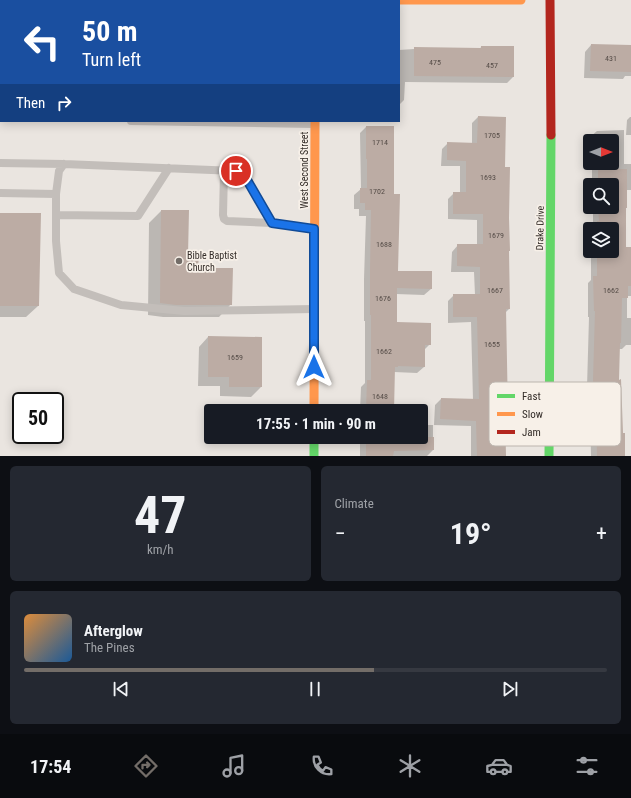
<!DOCTYPE html>
<meta charset="utf-8">
<style>
:root{--surface:#171b24;--page:#242831;--text:#f1f3f6;--muted:#9ea1a6;--line:#363941;--accent:#736d68}
body{margin:0;font-family:"Roboto Condensed",sans-serif;background:var(--page);color:var(--text);height:100vh;display:flex;flex-direction:column;font-size:15px;white-space:nowrap}
*{box-sizing:border-box;margin:0}
p{font-size:13px;color:var(--muted)}
.icon{flex:none;width:22px;height:22px;fill:none;stroke:currentColor;stroke-width:2;stroke-linecap:round;stroke-linejoin:round}
.map{position:relative;height:456px;overflow:hidden}
.panel{display:flex;flex-direction:column;gap:10px;padding:10px;background:#0d0f14;flex:1}
.panel>*{flex:none}
.top-card{position:absolute;left:0px;top:0px;width:400px;height:122px;box-shadow:0 2px 10px #0003;background:#1a4fa0;color:#fff;overflow:hidden}
.needle{width:26px;rotate:90deg}
.tools{position:absolute;left:583px;top:134px;display:grid;gap:8px}
.tools a{display:grid;place-items:center;width:36px;height:36px;border-radius:4px;background:var(--surface);box-shadow:0 2px 10px #0003;font-size:20px}
.speed{position:absolute;left:12px;top:392px;display:flex;gap:8px;font-size:20px;font-weight:700;text-align:center}
.speed>*{display:grid;place-content:center;width:52px;height:52px;border-radius:50%;background:var(--surface);box-shadow:0 2px 10px #0003;line-height:1}
.speed .limit{border:2px solid #111;border-radius:6px;background:#fff;color:#111}
.pin{position:absolute;display:grid;place-items:center;width:34px;height:34px;color:#fff;margin:-17px;border:2px solid #fff;border-radius:50%;box-shadow:0 1px 4px #0007}
.me{position:absolute;width:44px;margin:-22px;rotate:0deg;stroke-linejoin:round;filter:drop-shadow(0 0 3px #0008)}
.turn{display:flex;align-items:center;gap:14px;height:84px;padding:0 16px;font-size:18px}
.turn .icon{width:52px;height:52px;stroke-width:2.5}
.turn b{display:block;font-size:28px;line-height:34px}
.then{display:flex;align-items:center;height:38px;padding:0 16px;background:#0003;gap:8px;font-size:15px}
.big{font-size:30px;font-weight:700;line-height:1.1}
.panel .widget{flex:1;display:flex;flex-direction:column;justify-content:center;gap:6px;min-width:0;padding:0 14px;border-radius:6px;background:var(--page)}
.panel .dial{align-items:center;gap:0}
.dial b{font-size:52px;line-height:1}
.song{display:flex;align-items:center;gap:12px}
.cover{width:48px;height:48px;border-radius:6px;background:linear-gradient(135deg,hsl(30 70% 55%),hsl(210 70% 35%))}
.played{height:4px;border-radius:2px;background:linear-gradient(90deg,var(--accent) 60%,var(--line) 60%)}
.keys{display:flex;justify-content:space-around;direction:ltr}
.heat{display:flex;justify-content:space-between;align-items:center;font-size:22px;direction:ltr}
.panel .tiles{flex:1;display:grid;gap:10px;grid-template-columns:1fr 1fr}
.widget:last-child{grid-column:span 2}
.trip{position:absolute;left:204px;top:404px;width:224px;height:40px;border-radius:4px;background:var(--surface);box-shadow:0 2px 10px #0003;font-weight:700;line-height:40px;text-align:center}
.tab-bar{display:flex;height:64px;justify-content:space-around;align-items:center;background:#090b0e;color:var(--muted)}
.tab-bar .icon{width:28px;height:28px}
.tab-bar .selected{color:var(--accent)}
.tab-bar b{font-size:18px;color:var(--text)}
.map>svg:first-child{display:block}
</style>
<div class="map">
<svg width="631" height="456" viewBox="0 0 631 456">
<rect width="100%" height="100%" fill="#eae5e0"/>
<path fill="#0003" d="M205,0H255V1H205Z
M591,45L631,46V76H625L623,79L584,78L585,52Z
M481,47L513,77L507,83L405,82L404,100L399,105V50L414,49L415,48L480,49Z
M478,117L504,168L508,252L509,309L505,313L507,414L504,417L505,456H471V426L433,425V450L427,456H360V437H421V425H434L435,405L441,399L473,400L471,322L448,323V301L454,295H475L474,272H451L452,252L458,245H477V220L448,219V199L454,193H460V166H441L442,149L448,143L472,144V123Z
M630,117H631V135H626L627,120Z
M366,127L393,195L397,272L431,289L424,295L396,294V323L430,344L424,350V367L417,373L394,372L393,411H360L361,387L365,383V321H364V279L366,216H359V209H354V195L361,189L360,133Z
M624,130V164H631V190H626L625,209V248H631V296H627V318H631V345H626L622,349H619L618,381L622,434L624,456H591L590,415H588L587,387L589,317H588V283L591,280V251H612V229H591L593,226V207H612V185H592V164H591V163H612V141H591L590,137L597,131Z
M161,211L187,256L197,269L231,304L219,317H163L148,315L149,223Z
M0,214L38,306L26,317H0Z
M208,337L261,387L251,397L220,396V386H198L199,347Z"/>
<path fill="#bcaca4" d="M591,44L631,45V72L590,71Z
M481,46H514V77L414,76V47L481,48Z
M478,116L506,117L505,167H510L509,218L510,251H509L510,309H506L508,414H505L506,456H477L476,421L440,419L441,398L479,399L477,317H453V294H480V267L457,266V244H483V214H453V192H466V161L447,160V142L477,143Z
M366,126H394V194H400L398,271H432V289L397,288V322L431,323V345H425V367L398,366V367H395L394,411H366L367,380H371V315H370V272L371,210H365V203H360V188H367V159H366Z
M598,169H627V208H626V247H631V286H628V298H622L621,343H620L619,380L621,379L623,433H625V456H597L596,409H594L593,380L595,311H594L593,276H597V251H612V229H597V221H599L598,207H612V185H598Z
M161,210H189L188,255H199L198,268H233L232,305H176L160,303Z
M0,213H41L39,306H0Z
M208,336L262,337V387H229V377H208Z
M366,437H434V450L394,451L393,456H366Z"/>
<g fill="none" stroke-linecap="round" stroke-linejoin="round">
<path stroke="#c3beba" stroke-width="8" d="M131,121L314,124
M0,163L64,164L236,171L243,173L272,223
M64,164L59,171L56,194V241L59,273L74,289L121,305L184,311L314,309
M224,171L223,215L224,219L227,221L272,223L314,229
M0,193L56,194
M56,215L138,216L169,168"/>
<path stroke="#63d668" stroke-width="9" d="M314,437V456
M549,456L551,135"/>
<path stroke="#ff974d" stroke-width="9" d="M315,0H521
M314,411L315,121"/>
<path stroke="#b3261e" stroke-width="9" d="M550,0L551,135"/>
</g>
<g fill="none" stroke-linecap="round" stroke-linejoin="round">
<g stroke="#114b97" stroke-width="10">
<path id="route" d="M236,171L243,173L272,223L314,229V367"/>
</g>
<use href="#route" stroke="#1a73e8" stroke-width="7"/>
</g>
<circle fill="#736d68" stroke="#f7f0e8" stroke-width="1.5" cx="179" cy="261" r="4"/>
<g text-anchor="middle" dominant-baseline="central" stroke-width="3.5" stroke-linejoin="round" paint-order="stroke">
<g font-size="8" fill="#554c47">
<text x="611" y="58">431</text>
<text x="435" y="62">475</text>
<text x="492" y="65">457</text>
<text x="492" y="135">1705</text>
<text x="380" y="142">1714</text>
<text x="488" y="177">1693</text>
<text x="377" y="191">1702</text>
<text x="496" y="235">1679</text>
<text x="384" y="244">1688</text>
<text x="495" y="290">1667</text>
<text x="611" y="290">1662</text>
<text x="383" y="298">1676</text>
<text x="492" y="344">1655</text>
<text x="384" y="351">1662</text>
<text x="235" y="357">1659</text>
<text x="380" y="396">1648</text>
</g>
<g font-size="10" fill="#332c28" stroke="#f7f0e8">
<text transform="translate(304 170) rotate(-90)">West Second Street</text>
<text transform="translate(540 228) rotate(-89)">Drake Drive</text>
</g>
<g font-size="10" fill="#332c28" stroke="#f7f0e8" text-anchor="start">
<text x="187" y="255">Bible Baptist<tspan x="187" dy="12">Church</tspan></text>
</g>
</g>
<rect x="489" y="382" width="132" height="64" rx="6" fill="#f7f0e8" stroke="#bcb5ae" stroke-width="1"/>
<rect x="497" y="394" width="18" height="4" fill="#63d668"/>
<rect x="497" y="412" width="18" height="4" fill="#ff974d"/>
<rect x="497" y="430" width="18" height="4" fill="#b3261e"/>
<g font-size="11" fill="#332c28">
<text x="522" y="400">Fast</text>
<text x="522" y="418">Slow</text>
<text x="522" y="436">Jam</text>
</g>
</svg>
<div class="tools">
<a><svg class="needle" viewBox="-14 -14 28 28"><path d="M0-13l5 13h-10z" fill="#e53935"/><path d="M0 13l5-13h-10z" fill="#9ea1a6"/></svg></a>
<a><svg class="icon" aria-label="search" viewBox="0 0 24 24"><circle cx="10" cy="10" r="6"/><path d="M15 15l6 6"/></svg></a>
<a><svg class="icon" aria-label="layers" viewBox="0 0 24 24"><path d="M12 4l9 5-9 5-9-5zM3 14l9 5 9-5"/></svg></a>
</div>
<div class="speed"><div class="limit">50</div></div>
<div class="pin" style="left:236px;top:171px;background:#d93025"><svg class="icon" aria-label="arrive" viewBox="0 0 24 24"><path d="M6 21V4h12l-3 4 3 4H6"/></svg></div>
<svg class="me" style="left:314px;top:367px" viewBox="-20 -20 40 40"><path d="M0-17L14 15 0 8-14 15z" fill="#1a73e8" stroke="#fff" stroke-width="4"/></svg>
<div class="trip">17:55 · 1 min · 90 m</div>
<div class="top-card">
<div class="turn"><svg class="icon" aria-label="left" viewBox="0 0 24 24"><path d="M17 20v-9H6M10 6l-5 5 5 5"/></svg><div><b>50 m</b>Turn left</div></div>
<div class="then">Then<svg class="icon" aria-label="right" viewBox="0 0 24 24"><path d="M7 20v-9h11M14 6l5 5-5 5"/></svg></div>
</div>
</div>
<section class="panel">
<div class="tiles">
<div class="widget dial"><b>47</b><p>km/h</p></div>
<div class="widget"><p>Climate</p>
<div class="heat"><a>−</a><b class="big">19°</b><a>+</a></div>
</div>
<div class="widget">
<div class="song"><i class="cover"></i><div><b>Afterglow</b><p>The Pines</p></div></div>
<div class="played"></div>
<div class="keys"><svg class="icon" aria-label="previous" viewBox="0 0 24 24"><path d="M18 5L8 12l10 7zM5 5v14"/></svg><svg class="icon" aria-label="pause" viewBox="0 0 24 24"><path d="M8 5v14M16 5v14"/></svg><svg class="icon" aria-label="next" viewBox="0 0 24 24"><path d="M6 5l10 7-10 7zM19 5v14"/></svg></div>
</div>
</div>
</section>
<nav class="tab-bar">
<b>17:54</b>
<svg class="icon selected" aria-label="directions" viewBox="0 0 24 24"><path d="M12 3l9 9-9 9-9-9zM9 14v-3h6M13 9l2 2-2 2"/></svg>
<svg class="icon" aria-label="music" viewBox="0 0 24 24"><path d="M9 18V5l10-2v13"/><circle cx="6" cy="18" r="3"/><circle cx="16" cy="16" r="3"/></svg>
<svg class="icon" aria-label="phone" viewBox="0 0 24 24"><path d="M5 4h4l2 5-3 2q2 4 5 5l2-3 5 2v4C11 20 4 13 5 4z"/></svg>
<svg class="icon" aria-label="climate" viewBox="0 0 24 24"><path d="M12 3v18M4 7l16 10M4 17L20 7"/></svg>
<svg class="icon" aria-label="car" viewBox="0 0 24 24"><path d="M5 17H2v-5l4-1 3-4h7l3 4 3 1v5h-3M9 17h6M6 11h13"/><circle cx="7" cy="17" r="2"/><circle cx="17" cy="17" r="2"/></svg>
<svg class="icon" aria-label="filters" viewBox="0 0 24 24"><path d="M4 7h16M4 17h16"/><circle cx="9" cy="7" r="2"/><circle cx="15" cy="17" r="2"/></svg>
</nav>
